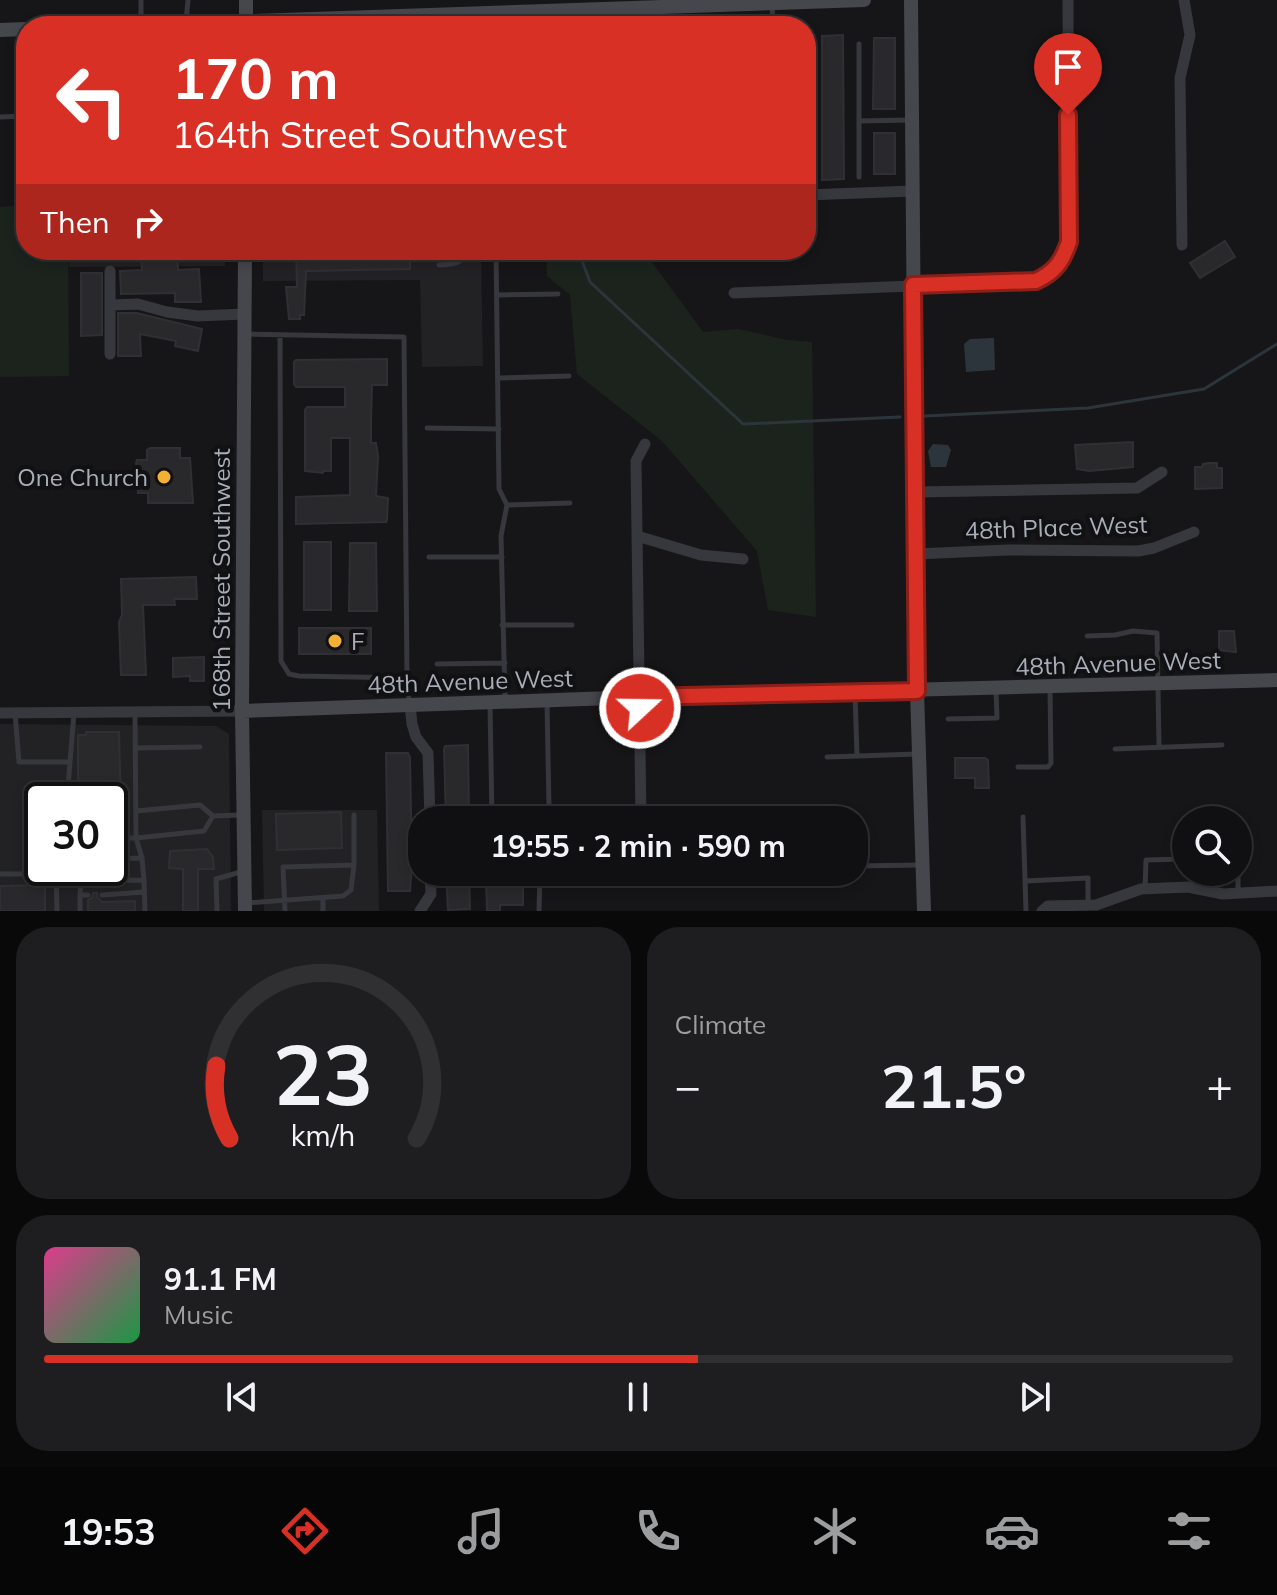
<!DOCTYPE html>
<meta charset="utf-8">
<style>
:root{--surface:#101012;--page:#1e1e20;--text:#f1f3f6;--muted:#9c9d9f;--line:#303032;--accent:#d93025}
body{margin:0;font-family:Mulish,sans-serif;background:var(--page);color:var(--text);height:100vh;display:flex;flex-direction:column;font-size:30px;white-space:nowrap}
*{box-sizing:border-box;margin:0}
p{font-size:26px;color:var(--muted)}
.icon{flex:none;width:44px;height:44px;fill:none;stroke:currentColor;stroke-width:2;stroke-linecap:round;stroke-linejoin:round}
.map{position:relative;height:911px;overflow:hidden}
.sheet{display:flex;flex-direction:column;gap:16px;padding:16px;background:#09090a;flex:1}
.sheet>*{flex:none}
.hud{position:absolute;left:16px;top:16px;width:800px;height:244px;border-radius:32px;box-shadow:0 4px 12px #0003,0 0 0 2px var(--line);background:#d93025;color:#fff;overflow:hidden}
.fabs{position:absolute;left:1172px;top:806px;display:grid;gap:16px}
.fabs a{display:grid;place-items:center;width:80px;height:80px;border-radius:50%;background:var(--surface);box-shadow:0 4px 12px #0003,0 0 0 2px var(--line);font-size:40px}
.speed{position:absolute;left:24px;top:782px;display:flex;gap:16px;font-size:40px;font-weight:700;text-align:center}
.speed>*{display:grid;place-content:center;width:104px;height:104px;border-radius:50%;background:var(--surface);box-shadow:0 4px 12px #0003,0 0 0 2px var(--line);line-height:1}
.speed .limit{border:4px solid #111;border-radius:12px;background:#fff;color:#111}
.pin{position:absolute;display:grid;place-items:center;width:68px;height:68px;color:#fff;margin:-82px -34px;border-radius:50% 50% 50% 0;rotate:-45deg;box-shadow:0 0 8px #0007}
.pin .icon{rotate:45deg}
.me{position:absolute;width:88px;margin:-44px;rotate:69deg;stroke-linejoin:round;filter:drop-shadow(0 0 6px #0008)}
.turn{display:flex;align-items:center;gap:28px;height:168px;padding:0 24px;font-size:36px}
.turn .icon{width:104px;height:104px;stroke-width:2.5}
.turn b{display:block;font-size:56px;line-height:68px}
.then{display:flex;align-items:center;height:76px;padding:0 24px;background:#0003;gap:16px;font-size:30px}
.big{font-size:60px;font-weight:700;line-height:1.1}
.sheet .card{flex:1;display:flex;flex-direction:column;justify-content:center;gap:12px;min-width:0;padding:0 28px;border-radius:32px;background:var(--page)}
.sheet .dial{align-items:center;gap:0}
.dial svg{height:208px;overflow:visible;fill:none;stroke:var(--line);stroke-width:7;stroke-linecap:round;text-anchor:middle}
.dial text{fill:var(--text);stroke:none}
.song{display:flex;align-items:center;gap:24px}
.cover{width:96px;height:96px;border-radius:12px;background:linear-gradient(135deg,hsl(330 70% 55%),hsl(140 70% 35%))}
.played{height:8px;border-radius:4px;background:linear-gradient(90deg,var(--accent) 55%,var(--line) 55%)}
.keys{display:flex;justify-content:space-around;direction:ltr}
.heat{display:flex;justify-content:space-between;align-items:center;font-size:44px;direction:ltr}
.sheet .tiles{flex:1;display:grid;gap:16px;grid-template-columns:1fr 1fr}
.card:last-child{grid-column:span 2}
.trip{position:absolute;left:408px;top:806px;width:460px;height:80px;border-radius:32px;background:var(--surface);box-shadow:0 4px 12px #0003,0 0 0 2px var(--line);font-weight:700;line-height:80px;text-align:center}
.menu{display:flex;height:128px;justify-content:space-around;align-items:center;background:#060607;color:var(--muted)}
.menu .icon{width:56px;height:56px}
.menu .on{color:var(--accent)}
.menu b{font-size:36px;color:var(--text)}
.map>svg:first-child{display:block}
</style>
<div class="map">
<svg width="1277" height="911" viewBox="0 0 1277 911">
<rect width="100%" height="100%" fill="#161618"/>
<path fill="#222225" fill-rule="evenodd" d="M68,250H225V266L69,267Z
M263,250H481L483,366L422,367L420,280L263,281Z
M0,724L216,726L229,734L231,911H0ZM42,800H110V868H42Z
M262,810H377L379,911H264Z"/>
<path fill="#1c231d" d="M26,205V250H68L69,376L0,377V207Z
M546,250H643L703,332L738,329L787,340L812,342L816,617L768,610L757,551L662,441L577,374L570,295L547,276Z"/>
<path fill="#2c353c" d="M994,338L995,370L966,372L964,344L970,339Z
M933,444L948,445L951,450L946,467H931L928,451Z"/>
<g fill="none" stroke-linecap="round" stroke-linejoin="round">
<path stroke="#2c353c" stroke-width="3" d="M578,250L590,282L743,424L900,417
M925,416L1088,408L1204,389L1277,344"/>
</g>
<path fill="#29292c" stroke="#303034" stroke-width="2" d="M843,35L844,179L822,180V36Z
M874,38H895V109H873Z
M874,133H895V174H874Z
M1225,241L1235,257L1200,278L1190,263Z
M141,250H177L178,270L199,269L201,302H175V293L121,294L120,271L142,270Z
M296,250H366L378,254L386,250H410V269L306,271L304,315H300V319H289L286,287H297Z
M81,273H102V335L81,336Z
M118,313H137L202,329L198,351L175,346L176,341L140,334L141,356H118Z
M387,359V385H372L371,421V443H376L378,456L376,496L388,498L387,520L386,522L296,524V497L350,495V438H331V471H323V473L305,471V410L307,407H345V387H296L294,384V362L296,360Z
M1133,442V467L1089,471L1077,469L1075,445Z
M150,448H180V458H190L193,503H148V493H138L136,463L137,460H147V450Z
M1209,463H1217V468H1222V488L1195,489V467H1202L1203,464Z
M304,542H331V610H304Z
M350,543H376L377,611H349Z
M196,577L197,599H174L175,605H143L146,675H121L119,622L122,615L121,579Z
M299,628H371V654H299Z
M1219,631H1234L1236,652L1219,650Z
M204,657V681H190V676L173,677V658Z
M86,732H119L121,809L118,810L119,825H110V800H78V735H86Z
M468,745L469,820H446L444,749L445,746Z
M386,753H408L410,757L412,866L410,891H388Z
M955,758H985L988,760L989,788H975V778H955Z
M341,812L342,848L277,850L276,814Z
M207,849L213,857L214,869H198V911H183V869L169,868L170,851Z
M469,872L470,909L448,910L446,873Z
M489,876L520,880V884L523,883V905H500V911H487L486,880H489Z
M45,885V911H0V886Z
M93,893H97V897L102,902L135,901V911H88V900L92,898Z"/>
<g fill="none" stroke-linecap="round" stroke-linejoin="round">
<path stroke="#37383d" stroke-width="5" d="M141,0V24
M772,4L773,26
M468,14V26
M186,22L188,0
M0,117L26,116
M859,121L910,120
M859,177V44
M496,250L499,489L507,505L501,536L505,699
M439,265C453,264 462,265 466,250
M497,295L558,294
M245,334L404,337L407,678L299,676L289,674L281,661L280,335
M498,378L569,376
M427,428L499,429
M507,505L570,503
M429,557H502
M502,625H572
M1087,636L1115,635L1133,631L1157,633L1159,745
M437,664L505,663
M407,678L409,701
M855,694L857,756L917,754
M547,702L549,807
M490,704L492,820
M15,713L19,762H70L74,713
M135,713L136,838L204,831L213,816L240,815
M948,719L997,718L996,690
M135,748L200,747
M1115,749L1222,745
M827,757L857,756
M1018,767H1048L1051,763L1050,688
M67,800L70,762
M136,811L200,805L213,816
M1023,817L1026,911
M110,859L142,858
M854,866L921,865
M81,868V881L144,880L142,858L136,838H110
M1238,872V892
M0,874H56L57,911
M144,880L145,911
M81,881L80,895H88
M1025,881L1088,878V904
M1145,889L1146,860L1186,859
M80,895V911
M102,895L144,892
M323,898V911
M246,903L343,896L351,890L354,865V815
M217,911L216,879L244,871
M285,911L283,867L354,865
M539,911L540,872"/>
<path stroke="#37383d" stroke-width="11" d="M806,195L913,191
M1182,245L1180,78L1190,35L1184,0
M110,271V354
M734,293L1036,281C1055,272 1062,262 1069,242L1068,0
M111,305L138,304L167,312L198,316L244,314
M915,492L1137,488L1162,472
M637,536L701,555L743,559
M916,554L1007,550L1138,551L1154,548L1194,532
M410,705L412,724L416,737L428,753L430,820
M0,713L242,711
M641,820L636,461L645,444
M420,911L431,894L430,872
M1042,911L1048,906L1096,905L1141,889L1188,887L1223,894L1277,891"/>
<path stroke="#45474d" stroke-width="14" d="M246,0V26
M911,0L917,691L924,911
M112,26L864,0
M0,30L26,29
M245,250L242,711L245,911
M242,711L640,697L1277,680"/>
</g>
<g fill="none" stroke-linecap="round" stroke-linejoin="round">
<g stroke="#8d1f18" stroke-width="20">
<path id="route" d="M640,708V697L917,691L913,285L1036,281C1055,272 1062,262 1069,242L1068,115"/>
</g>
<use href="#route" stroke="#d93025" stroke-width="14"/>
</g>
<g fill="#f2b134" stroke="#111113" stroke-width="3">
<circle cx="164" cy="477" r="8"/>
<circle cx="335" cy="641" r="8"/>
</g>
<g text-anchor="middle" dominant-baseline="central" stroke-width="8" stroke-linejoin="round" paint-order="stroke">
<g font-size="24" fill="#a8adb8" stroke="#111113" text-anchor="end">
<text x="148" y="477">One Church</text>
<text x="351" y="641" text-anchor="start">F</text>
</g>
<g font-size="24" fill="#a8adb8" stroke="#111113">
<text transform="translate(1056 527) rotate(-2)">48th Place West</text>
<text transform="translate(221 580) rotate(-90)">168th Street Southwest</text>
<text transform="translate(1118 663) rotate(-2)">48th Avenue West</text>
<text transform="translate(470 681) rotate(-2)">48th Avenue West</text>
</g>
</g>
</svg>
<div class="fabs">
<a><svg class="icon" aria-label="search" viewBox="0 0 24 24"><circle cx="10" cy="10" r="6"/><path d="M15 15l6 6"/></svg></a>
</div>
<div class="speed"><div class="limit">30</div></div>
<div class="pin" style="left:1068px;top:115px;background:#d93025"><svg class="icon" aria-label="arrive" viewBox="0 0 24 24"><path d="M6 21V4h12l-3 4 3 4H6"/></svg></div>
<svg class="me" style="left:640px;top:708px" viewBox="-20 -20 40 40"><circle r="17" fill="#d93025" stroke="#fff" stroke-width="3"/><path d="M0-11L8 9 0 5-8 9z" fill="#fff"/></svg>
<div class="trip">19:55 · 2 min · 590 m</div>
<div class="hud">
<div class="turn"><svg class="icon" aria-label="left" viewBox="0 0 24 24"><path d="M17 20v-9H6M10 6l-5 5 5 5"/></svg><div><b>170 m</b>164th Street Southwest</div></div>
<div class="then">Then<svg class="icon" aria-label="right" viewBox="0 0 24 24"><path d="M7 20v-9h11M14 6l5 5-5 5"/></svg></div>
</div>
</div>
<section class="sheet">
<div class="tiles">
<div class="card dial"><svg viewBox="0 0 100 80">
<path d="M14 69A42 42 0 1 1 86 69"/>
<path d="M14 69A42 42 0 0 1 9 41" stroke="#d93025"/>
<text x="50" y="56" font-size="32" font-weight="700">23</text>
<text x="50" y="72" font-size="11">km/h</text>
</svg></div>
<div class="card"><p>Climate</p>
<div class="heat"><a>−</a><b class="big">21.5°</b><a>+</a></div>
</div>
<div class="card">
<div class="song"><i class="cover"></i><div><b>91.1 FM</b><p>Music</p></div></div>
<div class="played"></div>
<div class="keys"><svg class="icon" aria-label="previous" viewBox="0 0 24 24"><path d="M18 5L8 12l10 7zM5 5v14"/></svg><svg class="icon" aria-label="pause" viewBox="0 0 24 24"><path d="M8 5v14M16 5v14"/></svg><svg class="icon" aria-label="next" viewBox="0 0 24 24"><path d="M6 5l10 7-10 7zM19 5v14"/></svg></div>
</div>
</div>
</section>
<nav class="menu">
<b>19:53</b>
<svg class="icon on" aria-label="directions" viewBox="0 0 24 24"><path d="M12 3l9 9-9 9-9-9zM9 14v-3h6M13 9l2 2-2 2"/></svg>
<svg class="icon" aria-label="music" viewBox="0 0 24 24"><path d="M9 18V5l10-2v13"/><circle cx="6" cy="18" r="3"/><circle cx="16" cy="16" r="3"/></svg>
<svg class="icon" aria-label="phone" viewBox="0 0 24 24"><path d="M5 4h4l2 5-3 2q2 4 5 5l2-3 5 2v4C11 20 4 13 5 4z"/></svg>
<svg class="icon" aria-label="climate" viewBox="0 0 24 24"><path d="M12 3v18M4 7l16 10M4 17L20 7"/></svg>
<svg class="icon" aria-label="car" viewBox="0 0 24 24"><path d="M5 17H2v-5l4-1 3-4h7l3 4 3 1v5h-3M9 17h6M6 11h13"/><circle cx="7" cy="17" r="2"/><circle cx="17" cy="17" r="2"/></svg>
<svg class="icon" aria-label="filters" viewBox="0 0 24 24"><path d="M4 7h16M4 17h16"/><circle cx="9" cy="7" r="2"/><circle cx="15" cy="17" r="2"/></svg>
</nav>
